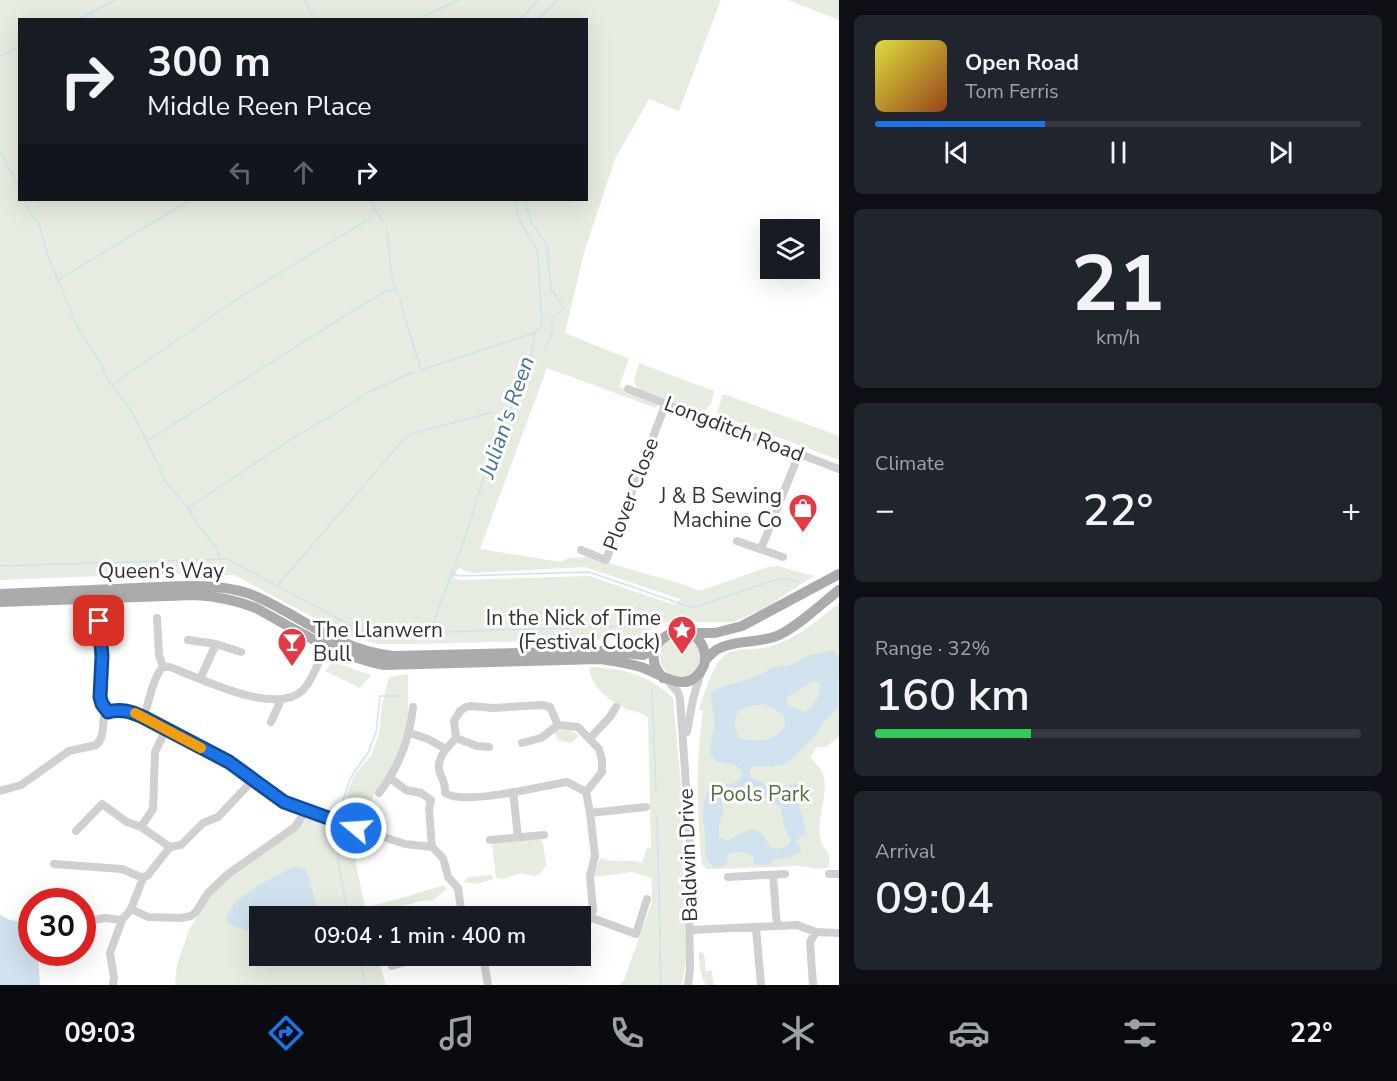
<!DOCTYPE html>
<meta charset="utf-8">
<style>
:root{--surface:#171b24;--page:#20242c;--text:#f1f3f6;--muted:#9ea1a6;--line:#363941;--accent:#1a73e8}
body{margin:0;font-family:"Nunito Sans",sans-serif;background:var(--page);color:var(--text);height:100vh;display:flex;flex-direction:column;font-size:22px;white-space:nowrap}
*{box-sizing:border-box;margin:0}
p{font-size:20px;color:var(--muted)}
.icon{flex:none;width:33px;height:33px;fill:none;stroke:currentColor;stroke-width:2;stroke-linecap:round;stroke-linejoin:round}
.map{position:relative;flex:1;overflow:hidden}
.side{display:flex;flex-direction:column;gap:15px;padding:15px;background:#0d0f14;width:558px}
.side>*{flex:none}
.top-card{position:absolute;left:18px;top:18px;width:570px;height:183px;border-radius:0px;box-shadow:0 6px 24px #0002;background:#171b24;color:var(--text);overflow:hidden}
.fabs{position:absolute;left:760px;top:219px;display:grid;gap:12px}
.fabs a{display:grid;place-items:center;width:60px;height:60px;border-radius:0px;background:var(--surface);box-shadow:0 6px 24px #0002;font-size:30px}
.speed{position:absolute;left:18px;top:888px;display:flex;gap:12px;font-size:30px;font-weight:700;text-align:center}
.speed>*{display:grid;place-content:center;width:78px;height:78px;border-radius:50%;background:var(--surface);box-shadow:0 6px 24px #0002;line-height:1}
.speed .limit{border:9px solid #d22;background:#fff;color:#111}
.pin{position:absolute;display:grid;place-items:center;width:51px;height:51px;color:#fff;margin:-26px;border-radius:12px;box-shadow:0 3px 9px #0006}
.me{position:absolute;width:66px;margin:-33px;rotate:288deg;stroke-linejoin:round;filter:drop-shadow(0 0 4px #0008)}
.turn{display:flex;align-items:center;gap:21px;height:126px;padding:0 30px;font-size:27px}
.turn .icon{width:78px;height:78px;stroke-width:2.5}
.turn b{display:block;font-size:42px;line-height:51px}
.lanes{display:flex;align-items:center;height:57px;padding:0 30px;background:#0003;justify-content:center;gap:30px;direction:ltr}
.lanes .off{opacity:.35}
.big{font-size:45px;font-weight:600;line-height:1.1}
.side .widget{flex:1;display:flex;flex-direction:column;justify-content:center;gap:9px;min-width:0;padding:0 21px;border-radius:9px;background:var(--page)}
.side .dial{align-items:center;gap:0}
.dial b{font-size:78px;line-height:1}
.song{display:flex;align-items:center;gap:18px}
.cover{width:72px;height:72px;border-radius:9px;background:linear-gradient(135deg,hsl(60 70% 55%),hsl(20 70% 35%))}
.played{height:6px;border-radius:3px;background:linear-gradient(90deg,var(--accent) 35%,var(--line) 35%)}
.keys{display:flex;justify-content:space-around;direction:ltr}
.heat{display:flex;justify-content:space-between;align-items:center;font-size:33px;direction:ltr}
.charge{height:9px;border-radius:4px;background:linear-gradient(90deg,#34c759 32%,var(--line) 0)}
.trip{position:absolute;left:249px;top:906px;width:342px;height:60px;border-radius:0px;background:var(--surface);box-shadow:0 6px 24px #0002;font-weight:600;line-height:60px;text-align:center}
.menu{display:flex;height:96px;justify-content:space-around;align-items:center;background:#090b0e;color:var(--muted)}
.menu .icon{width:42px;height:42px}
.menu .on{color:var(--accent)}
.menu b{font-size:27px;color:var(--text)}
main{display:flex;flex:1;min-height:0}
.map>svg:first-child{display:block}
</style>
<main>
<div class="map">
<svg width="839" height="985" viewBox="0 0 839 985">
<rect width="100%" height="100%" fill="#fff"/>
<path fill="#e6ecdf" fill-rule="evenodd" d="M0,0H721L679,111L649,99L615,159L584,253L565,333L629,359L619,387L658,403L656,408L547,368L480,549L561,562L569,558L588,557L688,586L700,591L768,567L777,566L814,576L766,607L734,622H665L631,639L405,644H379L350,637L234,575L158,574L0,580ZM20,20H586V200H20ZM585,567L680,599L675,605L589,576L461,580L454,578L458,568L473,573Z
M788,0H839V20Z
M639,363L714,391L711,404L703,412L699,411L637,388L634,380Z
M723,394L839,436V460L727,418L717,413Z
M839,603V737L826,747H817L810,757C814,762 820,767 822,772C833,797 806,830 829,854V867C820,871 807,866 797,866C767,867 737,869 707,869L702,864C696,812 696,762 703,711L699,710C704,696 713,660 728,653C738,648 753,650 764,648C793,642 817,621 839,603Z
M660 657a20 20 0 1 1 40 0a20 20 0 1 1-40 0Z
M331,664H339L371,675L360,688L325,671Z
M589,667C623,668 647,674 673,698L682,797V836L686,878V960L682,985H619L624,980L652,902V878L632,872L594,877V875L600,858C614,864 628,858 642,863L647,848L651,847L648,718C642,711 631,712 622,707C607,699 590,684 589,667Z
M408,674V728L396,761L373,796L359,826L339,819L353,777L371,756L379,734L382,704L389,677Z
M558,730H569L579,735L572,743L558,740L554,732Z
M309,818L353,832L356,864L367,916H260V956H377L386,985H175L177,964L189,930L209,897L229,877Z
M540,839L543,843L546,865L540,874L534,876L521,873L504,879L496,878L492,844Z
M492,875L493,879L477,884L464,882L468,877Z
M444,885L447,889L433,900L420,901L371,916L368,907L409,896Z
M699,952L704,953L706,971H712L714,985H706C700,974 699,965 699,952Z"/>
<path fill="#cfe2ee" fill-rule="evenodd" d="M834,650L839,659L838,707L821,725L817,733L787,763L772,767L763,766L753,767L749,772L751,778L763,782L768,790L801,783L802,799L799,806L806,831L805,835L800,837L795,844L800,845L801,852L790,858L776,859L769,865L754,864L753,857C746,851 736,850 728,855L726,865L716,868L712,866L705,854C709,830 694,806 712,786L733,784L743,775C739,762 729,764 718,762C704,754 712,739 714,727C716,718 711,704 711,694L721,687L753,678L775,667L791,665L810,655ZM812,681L820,683C821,696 815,704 805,712L789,706L786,698ZM764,704L774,708L785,717L784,728C772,742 757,742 740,738C736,734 736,731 735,724C734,706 750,707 764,704ZM755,792L781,807L784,827L791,839L789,845L780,849L772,848L760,832L752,829L741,833L728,841L719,837V824L723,811L722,799C727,796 748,793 755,792Z
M301,867L306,870L308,875L319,916H260L259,933L232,926L226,921C227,898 274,877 292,868Z
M0,915L10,920L31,923L32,952L38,953L40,985H0Z"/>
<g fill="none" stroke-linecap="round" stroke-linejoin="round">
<path stroke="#cfe2ee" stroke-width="1.5" d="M304,0L315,20
M91,13L95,20
M77,20L115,0
M424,20V16L459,0
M520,20L538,0
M537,20L558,0
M0,56L20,47
M0,151L20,189
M24,200L30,213L38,221L49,259L78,328L102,366L108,380L132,412L147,441L165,481L188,508L198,525L217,548L219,558
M370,200L383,222
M525,200L531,222L547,245L551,289L564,308L551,319L553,331L545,349
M387,231L392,278L398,294
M58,280L190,200
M400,301L421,370L534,333
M113,384L237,299L369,219
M147,441L362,305L385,292L396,289
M188,508L288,441L348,406L369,392L413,372
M0,566L227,559L350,625L367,632L388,634L650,625
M452,574L460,576L589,572L693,608L774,580L787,579L799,582
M277,586L403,440L411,434L493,412
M430,632L462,546L487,468L521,383L532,350L535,332L542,325L538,255L535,246L519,220L515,200
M652,689L656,791
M338,815L351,777L368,753L376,732L380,696H399
M657,817L661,985
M336,837L339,866L348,916
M358,956L366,985"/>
<path stroke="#d0d0d0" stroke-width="8" d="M628,389L839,469
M737,541L783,557
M761,549L799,454
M581,550L606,560L666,403
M157,618L159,655L163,667
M99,621L102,652L100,697L102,704L108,712
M188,640L216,644L241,652
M163,667H170C200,678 276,717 303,690C315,677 320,656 329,640
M200,679L216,644
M667,680L678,692L680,699L692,872L689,892L690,970L688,985
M143,717C150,702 152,678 163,667
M271,722L281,700
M687,732L693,699L701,672
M410,733L428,739L446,749
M456,738L477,746L489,747
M590,738L609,718L616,707
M522,743L541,738L558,725
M390,778L406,790L421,793L431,800L429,809L432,847
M0,791L21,785L69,751L96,745C113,729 88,707 128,711L229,762L275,797L292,806L405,844L432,847L443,858L448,877L458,888L462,916
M513,792L518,837
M586,792L567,782C542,786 464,806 445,793C446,784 443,781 440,773C435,759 447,748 456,738L454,721L460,711L466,707L471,706L493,708L542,705L550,707L558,725L578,727L599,749L602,760V772L586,792L590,813
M379,793C399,767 410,739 413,707
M141,827L153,809L155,752L166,729
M76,831L102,804L127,822L141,827L170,847
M490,840L544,835
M54,864L122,869L143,878
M829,874H839
M773,875L777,926
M728,877L785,874
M131,909L148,917L181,918L191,916L196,912L208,893L228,874L295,827L306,811
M592,918L636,934L647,899
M82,922L105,918L122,920
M580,922L589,920L593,910L590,876L595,856L590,813L646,807
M756,928L761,985
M691,930L797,925L816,932L839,933
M483,956L488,985
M392,966L409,961L456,956
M113,985L114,978L110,953L122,920L131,909L143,878L148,875L170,847L181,845L203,823L218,817L253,780
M813,985L810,942L816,932"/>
<path stroke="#ababab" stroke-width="10" d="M0,594C46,592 92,590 137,588C174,587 212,582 247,593C263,598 277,607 292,615C324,634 355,652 393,656L604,651L643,655L651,651L657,644
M0,602L194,595C216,596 235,600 256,608C297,631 337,656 384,665L600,659C614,661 627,663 641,667C661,674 687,696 702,669C706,663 706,654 703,647C687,611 632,645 663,678
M687,633H715L742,626L839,574
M705,660C710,656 714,650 720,648C738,639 760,644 779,635C801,624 820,605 839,590"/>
</g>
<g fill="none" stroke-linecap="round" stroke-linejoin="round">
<g stroke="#114b97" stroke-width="15">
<path id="route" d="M99,621L102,656L100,697L102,704L108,712C121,708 132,712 143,717L229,762L284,802L356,828"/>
</g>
<use href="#route" stroke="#1a73e8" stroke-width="10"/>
<path stroke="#f59e0b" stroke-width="10" d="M135,713L201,748"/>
</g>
<defs>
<g id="shop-pin" transform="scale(1.5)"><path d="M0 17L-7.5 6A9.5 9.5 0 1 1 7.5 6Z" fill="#e63946" stroke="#fff"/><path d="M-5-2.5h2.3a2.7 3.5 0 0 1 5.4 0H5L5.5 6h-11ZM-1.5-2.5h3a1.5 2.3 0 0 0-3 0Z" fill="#fff"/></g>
<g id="sight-pin" transform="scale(1.5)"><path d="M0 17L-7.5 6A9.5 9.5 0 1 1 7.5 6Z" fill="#e63946" stroke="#fff"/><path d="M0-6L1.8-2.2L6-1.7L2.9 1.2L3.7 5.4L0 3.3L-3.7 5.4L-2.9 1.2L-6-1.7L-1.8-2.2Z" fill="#fff"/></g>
<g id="bar-pin" transform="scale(1.5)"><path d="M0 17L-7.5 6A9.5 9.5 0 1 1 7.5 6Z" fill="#e63946" stroke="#fff"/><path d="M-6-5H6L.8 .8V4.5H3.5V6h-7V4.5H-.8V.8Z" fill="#fff"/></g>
</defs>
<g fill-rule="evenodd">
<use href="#shop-pin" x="803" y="508"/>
<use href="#sight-pin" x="682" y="630"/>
<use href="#bar-pin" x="292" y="642"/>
</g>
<g text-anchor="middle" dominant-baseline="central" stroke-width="6" stroke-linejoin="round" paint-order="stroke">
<g font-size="21" fill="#333" stroke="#fff">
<text transform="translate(734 429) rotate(21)">Longditch Road</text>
<text transform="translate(631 494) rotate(-69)">Plover Close</text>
<text x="161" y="571">Queen's Way</text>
<text transform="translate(688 855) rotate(-92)">Baldwin Drive</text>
</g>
<g font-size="21" fill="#333" stroke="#fff" text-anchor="end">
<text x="782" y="496">J &amp; B Sewing<tspan x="782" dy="24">Machine Co</tspan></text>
<text x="661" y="618">In the Nick of Time<tspan x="661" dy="24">(Festival Clock)</tspan></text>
<text x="313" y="630" text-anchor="start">The Llanwern<tspan x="313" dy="24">Bull</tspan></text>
</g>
<g font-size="21" fill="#56703f" stroke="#fff">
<text x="760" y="794">Pools Park</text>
</g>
<g font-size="22" font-style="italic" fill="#3f7597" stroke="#fff">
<text transform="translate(507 417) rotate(-71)">Julian's Reen</text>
</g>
</g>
</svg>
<div class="fabs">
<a><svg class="icon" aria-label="layers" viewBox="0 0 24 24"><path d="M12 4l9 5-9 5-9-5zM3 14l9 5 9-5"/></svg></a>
</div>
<div class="speed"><div class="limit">30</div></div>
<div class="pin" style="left:99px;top:621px;background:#d93025"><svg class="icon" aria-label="arrive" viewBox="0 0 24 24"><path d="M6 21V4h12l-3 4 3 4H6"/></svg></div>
<svg class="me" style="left:356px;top:828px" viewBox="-20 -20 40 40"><circle r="17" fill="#1a73e8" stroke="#fff" stroke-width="3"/><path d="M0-11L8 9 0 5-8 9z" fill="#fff"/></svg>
<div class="trip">09:04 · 1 min · 400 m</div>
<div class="top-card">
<div class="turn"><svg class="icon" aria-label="right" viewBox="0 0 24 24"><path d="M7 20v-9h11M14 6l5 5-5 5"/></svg><div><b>300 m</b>Middle Reen Place</div></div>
<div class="lanes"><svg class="icon off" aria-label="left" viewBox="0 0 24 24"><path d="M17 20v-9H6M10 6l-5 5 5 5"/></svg><svg class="icon off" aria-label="ahead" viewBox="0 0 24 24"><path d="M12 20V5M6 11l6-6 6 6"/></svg><svg class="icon" aria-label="right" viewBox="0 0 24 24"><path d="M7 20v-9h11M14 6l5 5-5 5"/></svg></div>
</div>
</div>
<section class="side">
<div class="widget">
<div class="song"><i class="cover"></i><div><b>Open Road</b><p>Tom Ferris</p></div></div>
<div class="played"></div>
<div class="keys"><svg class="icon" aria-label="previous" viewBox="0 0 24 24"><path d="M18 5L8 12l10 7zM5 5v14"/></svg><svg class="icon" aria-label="pause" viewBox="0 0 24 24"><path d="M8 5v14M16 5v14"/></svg><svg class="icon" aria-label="next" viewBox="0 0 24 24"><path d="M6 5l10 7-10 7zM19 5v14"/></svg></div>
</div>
<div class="widget dial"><b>21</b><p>km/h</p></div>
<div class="widget"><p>Climate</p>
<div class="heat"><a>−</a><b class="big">22°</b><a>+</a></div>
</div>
<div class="widget"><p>Range · 32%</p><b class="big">160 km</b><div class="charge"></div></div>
<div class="widget"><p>Arrival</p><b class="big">09:04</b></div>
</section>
</main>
<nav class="menu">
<b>09:03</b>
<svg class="icon on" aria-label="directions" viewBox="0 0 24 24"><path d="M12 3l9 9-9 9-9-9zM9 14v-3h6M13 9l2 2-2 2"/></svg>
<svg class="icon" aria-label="music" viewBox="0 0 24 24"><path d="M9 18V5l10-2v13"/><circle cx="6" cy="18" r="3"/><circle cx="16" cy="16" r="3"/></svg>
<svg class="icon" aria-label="phone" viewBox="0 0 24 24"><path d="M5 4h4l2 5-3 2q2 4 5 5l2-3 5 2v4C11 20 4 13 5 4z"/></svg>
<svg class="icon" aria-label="climate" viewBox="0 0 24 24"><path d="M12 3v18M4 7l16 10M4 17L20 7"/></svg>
<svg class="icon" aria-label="car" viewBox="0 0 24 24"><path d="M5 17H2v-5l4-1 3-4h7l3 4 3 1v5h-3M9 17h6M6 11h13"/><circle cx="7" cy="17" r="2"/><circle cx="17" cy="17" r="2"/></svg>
<svg class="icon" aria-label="filters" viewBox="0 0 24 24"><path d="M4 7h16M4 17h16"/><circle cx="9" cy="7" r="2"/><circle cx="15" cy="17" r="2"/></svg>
<b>22°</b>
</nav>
